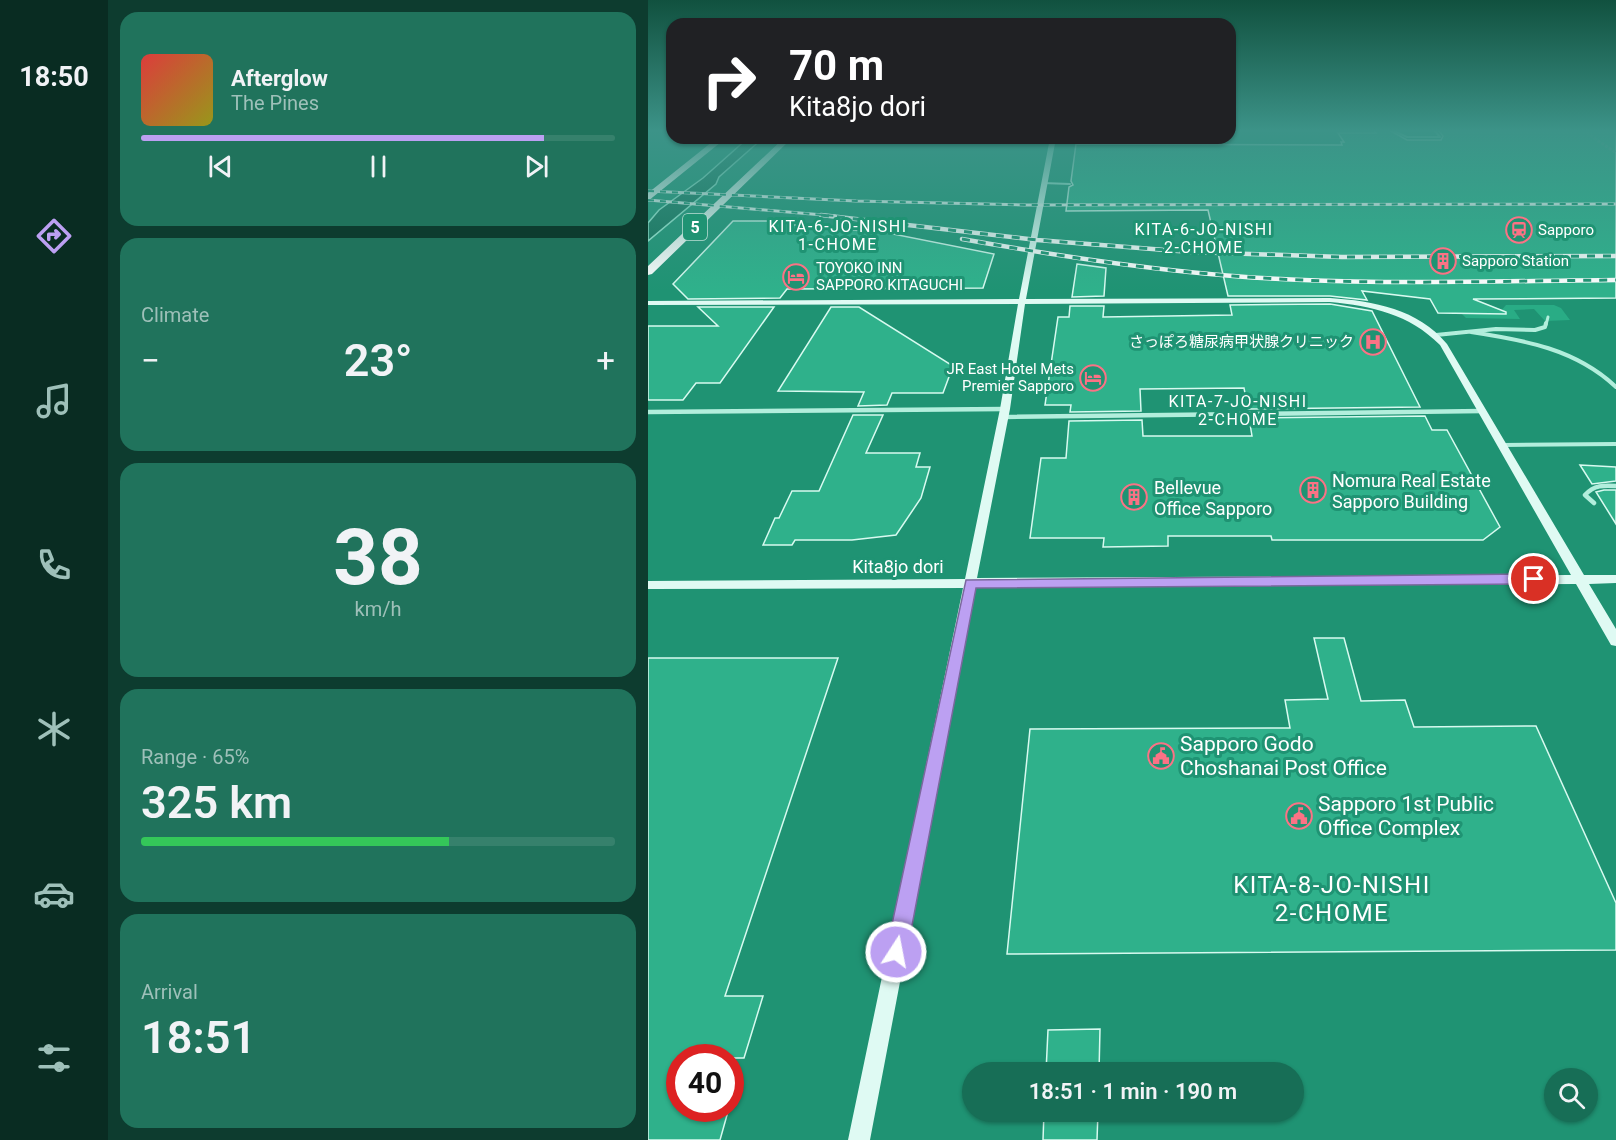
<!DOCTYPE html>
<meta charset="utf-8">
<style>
:root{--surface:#176e56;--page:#20735c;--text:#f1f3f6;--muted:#9ec0b9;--line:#36816c;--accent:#bca0f2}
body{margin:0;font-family:Roboto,"Noto Sans JP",sans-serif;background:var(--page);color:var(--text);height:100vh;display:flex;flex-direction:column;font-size:22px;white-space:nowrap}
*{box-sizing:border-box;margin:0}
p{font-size:20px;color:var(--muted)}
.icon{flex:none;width:33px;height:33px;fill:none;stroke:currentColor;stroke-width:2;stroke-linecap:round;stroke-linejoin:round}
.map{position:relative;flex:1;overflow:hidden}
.drawer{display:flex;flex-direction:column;gap:12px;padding:12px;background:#0d3c2f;width:540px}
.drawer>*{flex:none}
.banner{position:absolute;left:18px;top:18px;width:570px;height:126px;border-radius:18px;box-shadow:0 2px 4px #0004;background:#202124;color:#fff;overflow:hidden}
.fabs{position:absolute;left:896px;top:1068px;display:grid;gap:12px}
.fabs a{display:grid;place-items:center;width:54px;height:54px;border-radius:50%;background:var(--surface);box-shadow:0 2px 4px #0004;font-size:30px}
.speed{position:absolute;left:18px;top:1044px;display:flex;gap:12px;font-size:30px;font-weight:700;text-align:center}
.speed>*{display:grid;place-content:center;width:78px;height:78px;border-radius:50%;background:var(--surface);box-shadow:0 2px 4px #0004;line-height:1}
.speed .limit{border:9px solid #d22;background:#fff;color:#111}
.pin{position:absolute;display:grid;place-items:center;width:51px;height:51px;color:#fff;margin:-26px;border:3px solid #fff;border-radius:50%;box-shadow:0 2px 6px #0007}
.me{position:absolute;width:66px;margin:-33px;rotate:11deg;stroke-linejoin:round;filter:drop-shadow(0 0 4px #0008)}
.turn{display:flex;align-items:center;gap:21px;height:126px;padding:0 24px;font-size:27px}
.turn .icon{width:78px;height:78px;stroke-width:2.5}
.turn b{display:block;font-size:42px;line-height:51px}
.big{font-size:45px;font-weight:600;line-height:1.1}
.drawer .widget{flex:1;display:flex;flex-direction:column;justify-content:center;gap:9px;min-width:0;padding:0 21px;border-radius:18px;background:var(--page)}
.drawer .dial{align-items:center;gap:0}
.dial b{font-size:78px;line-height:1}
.song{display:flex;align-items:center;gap:18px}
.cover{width:72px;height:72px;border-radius:9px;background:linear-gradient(135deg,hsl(0 70% 55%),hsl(60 70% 35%))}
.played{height:6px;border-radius:3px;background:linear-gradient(90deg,var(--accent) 85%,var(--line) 85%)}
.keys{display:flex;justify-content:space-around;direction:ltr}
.heat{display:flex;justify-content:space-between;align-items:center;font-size:33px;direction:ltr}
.charge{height:9px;border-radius:4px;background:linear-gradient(90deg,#34c759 65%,var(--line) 0)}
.trip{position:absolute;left:314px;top:1062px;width:342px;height:60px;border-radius:30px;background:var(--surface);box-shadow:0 2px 4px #0004;font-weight:600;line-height:60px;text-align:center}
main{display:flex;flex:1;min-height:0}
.tabs{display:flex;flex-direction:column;width:108px;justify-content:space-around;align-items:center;background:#092c22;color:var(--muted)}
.tabs .icon{width:42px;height:42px}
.tabs .active{color:var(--accent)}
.tabs b{font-size:27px;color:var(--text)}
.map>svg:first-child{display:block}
</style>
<main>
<nav class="tabs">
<b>18:50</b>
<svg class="icon active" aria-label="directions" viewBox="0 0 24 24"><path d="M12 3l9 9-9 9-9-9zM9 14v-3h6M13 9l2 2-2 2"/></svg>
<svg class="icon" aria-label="music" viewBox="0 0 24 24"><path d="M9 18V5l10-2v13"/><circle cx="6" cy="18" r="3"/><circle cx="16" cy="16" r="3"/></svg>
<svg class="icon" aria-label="phone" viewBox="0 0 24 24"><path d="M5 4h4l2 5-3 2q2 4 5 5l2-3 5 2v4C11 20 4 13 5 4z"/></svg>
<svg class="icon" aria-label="climate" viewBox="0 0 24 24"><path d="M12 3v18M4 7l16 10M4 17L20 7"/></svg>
<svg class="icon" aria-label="car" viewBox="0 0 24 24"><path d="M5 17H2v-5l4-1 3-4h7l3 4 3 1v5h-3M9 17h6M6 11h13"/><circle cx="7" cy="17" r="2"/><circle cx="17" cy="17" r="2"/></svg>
<svg class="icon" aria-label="filters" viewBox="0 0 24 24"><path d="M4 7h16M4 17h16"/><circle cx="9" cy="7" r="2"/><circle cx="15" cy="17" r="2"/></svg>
</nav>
<section class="drawer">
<div class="widget">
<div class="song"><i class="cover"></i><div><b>Afterglow</b><p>The Pines</p></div></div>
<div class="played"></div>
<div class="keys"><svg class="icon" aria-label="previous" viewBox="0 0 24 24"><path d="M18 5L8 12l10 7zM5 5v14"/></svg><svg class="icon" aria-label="pause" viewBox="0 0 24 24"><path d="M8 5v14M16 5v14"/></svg><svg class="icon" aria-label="next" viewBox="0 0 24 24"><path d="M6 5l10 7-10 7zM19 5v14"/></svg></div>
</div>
<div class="widget"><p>Climate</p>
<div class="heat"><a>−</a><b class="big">23°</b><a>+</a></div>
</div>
<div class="widget dial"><b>38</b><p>km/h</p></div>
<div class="widget"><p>Range · 65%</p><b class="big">325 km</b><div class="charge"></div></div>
<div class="widget"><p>Arrival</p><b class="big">18:51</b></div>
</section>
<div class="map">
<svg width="968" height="1140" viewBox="0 0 968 1140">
<rect width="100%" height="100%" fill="#1f9373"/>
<path fill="#29ac85" d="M858,305H906L913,308L922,320L897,321L886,309L866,310L872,319L818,318L813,313L852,312Z"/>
<path fill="#167259" stroke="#a5efd8" stroke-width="1.5" d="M100,138H115L71,177L68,184L0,241V223L11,210L55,178Z"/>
<path fill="#2fb18b" stroke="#d8faf0" stroke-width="1.5" d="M726,130H741L759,140H793L795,136L790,130H968V298L825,299L858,312V314L790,313L782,299L714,291L719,300L682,296H580L560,210L418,211L421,187L425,185L423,181L428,144L694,145L693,142H696L690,133H728Z
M85,221H127L152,226L217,231L220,229L346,254L335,288L139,289L132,298L40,299L25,284Z
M429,264L458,268L456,296L424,297Z
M682,304L724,311L772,407L600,409L596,388L492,389L493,411L422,412L423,405H397L410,317H421L422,306H456L455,317L584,315L582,305Z
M50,307H126L72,383H48L35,400H0V326H70Z
M183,307H211L305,366L295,393H244L239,405L210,406L216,392L130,391Z
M205,415H235L218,453H272L268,467H282L273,498L248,535L204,540H147L144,545H115L127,518H131L144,491H171Z
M777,416L784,430H799L852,527L835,540H624L623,536H520V546L455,547L456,538H382L393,458H418L421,421L494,420L495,436H604L601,418Z
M932,465L968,467V481L944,484Z
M956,490H968V524L948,492Z
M666,638H696L713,701L757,700L766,727L888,726L968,903V950L359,954L382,729L642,728L637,700L680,699Z
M0,658H190L77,996H115L96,1058H32V1108H81L72,1140H0Z
M452,1029L451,1072H398L400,1030Z
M396,1112H450L449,1140H395Z"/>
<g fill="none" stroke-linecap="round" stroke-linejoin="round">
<path stroke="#57ae96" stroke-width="3" stroke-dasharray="3 1.5" stroke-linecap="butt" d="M935,130L968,153"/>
<path stroke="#b2eedc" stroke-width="2" d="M744,130L759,137H792L786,130
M395,183L422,184"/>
<path stroke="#b2eedc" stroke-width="3" d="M898,325L900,317"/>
<path stroke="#b2eedc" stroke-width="4" d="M823,332C876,340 928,349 968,387
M788,335L848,329L887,330L897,327L898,323
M855,445L968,444"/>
<path stroke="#b2eedc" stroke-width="4.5" d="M946,503L937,495C946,485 956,485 968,486"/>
<path stroke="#b2eedc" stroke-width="4.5" d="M0,412L357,409
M356,417L835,411"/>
<path fill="#dffaf3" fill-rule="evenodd" d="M402,138H408L378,299L682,298C726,301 770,309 799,344L936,575H968V583L941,584L968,629V646L963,645L928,584L327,587L222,1140H200L315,588L0,589V581L317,579L352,409L370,304L0,305V301L371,299ZM682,302C724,306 761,314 792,345L923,575L329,578L362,409L377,304Z"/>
<path fill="#fff" fill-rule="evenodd" d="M69,138H78L0,201V193Z
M136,138H144L4,274L0,275V266Z"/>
<g stroke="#fff" stroke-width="3">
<path id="rail-far1" d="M0,191L208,201L378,205L968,204
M0,200L187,216"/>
</g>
<g stroke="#fff" stroke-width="4.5">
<path id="rail" d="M173,215L389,240L543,252L694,257L968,256
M314,239C404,255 494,269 585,276C712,286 840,281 968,280"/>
</g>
<use href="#rail-far1" stroke="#1f9373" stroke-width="2" stroke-dasharray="6" stroke-linecap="butt"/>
<use href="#rail" stroke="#1f9373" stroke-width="3" stroke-dasharray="8" stroke-linecap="butt"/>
</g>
<linearGradient id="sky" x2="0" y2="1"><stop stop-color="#11513f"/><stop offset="0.45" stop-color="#3c9388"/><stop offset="1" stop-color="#3c9388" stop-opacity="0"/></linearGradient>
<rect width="968" height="290" fill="url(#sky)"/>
<path fill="#bca0f2" stroke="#7a689d" stroke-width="1.5" d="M886,574L893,579L886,584L328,588L259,952L256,960L248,963L241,960L238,952L318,580Z"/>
<defs>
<g id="station-ring" transform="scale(1.35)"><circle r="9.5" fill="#1f9373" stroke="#fb7285" stroke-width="1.5"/><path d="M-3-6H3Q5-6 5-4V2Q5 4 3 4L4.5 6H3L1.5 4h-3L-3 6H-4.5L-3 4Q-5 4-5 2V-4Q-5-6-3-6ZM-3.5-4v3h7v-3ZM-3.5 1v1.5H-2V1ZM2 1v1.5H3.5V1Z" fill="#fb7285"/></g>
<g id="building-ring" transform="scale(1.35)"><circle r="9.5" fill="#1f9373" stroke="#fb7285" stroke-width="1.5"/><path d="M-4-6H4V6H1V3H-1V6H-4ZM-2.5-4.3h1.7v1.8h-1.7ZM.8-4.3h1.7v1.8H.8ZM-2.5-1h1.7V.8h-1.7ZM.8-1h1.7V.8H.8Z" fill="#fb7285"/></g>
<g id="hotel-ring" transform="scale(1.35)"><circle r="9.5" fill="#1f9373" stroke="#fb7285" stroke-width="1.5"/><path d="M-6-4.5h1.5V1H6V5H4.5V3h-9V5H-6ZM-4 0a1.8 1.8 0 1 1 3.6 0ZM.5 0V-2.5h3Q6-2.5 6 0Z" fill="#fb7285"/></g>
<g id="hospital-ring" transform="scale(1.35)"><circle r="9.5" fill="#1f9373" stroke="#fb7285" stroke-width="1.5"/><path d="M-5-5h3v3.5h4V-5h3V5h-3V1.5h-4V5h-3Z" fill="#fb7285"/></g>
<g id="civic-ring" transform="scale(1.35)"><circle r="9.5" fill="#1f9373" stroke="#fb7285" stroke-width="1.5"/><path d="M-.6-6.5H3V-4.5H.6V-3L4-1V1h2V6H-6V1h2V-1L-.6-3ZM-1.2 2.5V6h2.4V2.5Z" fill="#fb7285"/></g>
</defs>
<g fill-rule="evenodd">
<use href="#station-ring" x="871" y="230"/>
<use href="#building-ring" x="795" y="261"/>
<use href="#hotel-ring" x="148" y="277"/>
<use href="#hospital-ring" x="725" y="342"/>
<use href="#hotel-ring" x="445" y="378"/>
<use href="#building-ring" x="665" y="490"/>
<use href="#building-ring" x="486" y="497"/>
<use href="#civic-ring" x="513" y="756"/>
<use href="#civic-ring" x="651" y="816"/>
</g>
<g text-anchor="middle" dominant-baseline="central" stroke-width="6" stroke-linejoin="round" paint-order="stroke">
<g font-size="15" fill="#fff" stroke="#1f9373" text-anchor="start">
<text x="890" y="230">Sapporo</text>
<text x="814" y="261">Sapporo Station</text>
<text x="168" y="268">TOYOKO INN<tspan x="168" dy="17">SAPPORO KITAGUCHI</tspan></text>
<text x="706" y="342" text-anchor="end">さっぽろ糖尿病甲状腺クリニック</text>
<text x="426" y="369" text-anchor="end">JR East Hotel Mets<tspan x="426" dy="17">Premier Sapporo</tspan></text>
</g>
<g font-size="16" letter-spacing="1.5" fill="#fff" stroke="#1f9373">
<text x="190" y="226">KITA-6-JO-NISHI<tspan x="190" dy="18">1-CHOME</tspan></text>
<text x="556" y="229">KITA-6-JO-NISHI<tspan x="556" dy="18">2-CHOME</tspan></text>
<text x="590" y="401">KITA-7-JO-NISHI<tspan x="590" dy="18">2-CHOME</tspan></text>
</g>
<rect fill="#1f9373" stroke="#bcdfd5" stroke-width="1.5" x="35" y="214" width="24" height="26" rx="4.5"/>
<g font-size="16" font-weight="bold" fill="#fff">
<text x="47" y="227">5</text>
</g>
<g font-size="18" fill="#fff" stroke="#1f9373" text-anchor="start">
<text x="684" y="480">Nomura Real Estate<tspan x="684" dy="21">Sapporo Building</tspan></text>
<text x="506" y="487">Bellevue<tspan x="506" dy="21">Office Sapporo</tspan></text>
</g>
<g font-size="18" fill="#fff" stroke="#1f9373">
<text x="250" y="566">Kita8jo dori</text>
</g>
<g font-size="21" fill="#fff" stroke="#1f9373" text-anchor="start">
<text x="532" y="744">Sapporo Godo<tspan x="532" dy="24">Choshanai Post Office</tspan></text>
<text x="670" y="804">Sapporo 1st Public<tspan x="670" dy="24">Office Complex</tspan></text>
</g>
<g font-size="24" letter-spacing="1.5" fill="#fff" stroke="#1f9373">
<text x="684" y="885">KITA-8-JO-NISHI<tspan x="684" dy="28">2-CHOME</tspan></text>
</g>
</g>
</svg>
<div class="fabs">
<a><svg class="icon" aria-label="search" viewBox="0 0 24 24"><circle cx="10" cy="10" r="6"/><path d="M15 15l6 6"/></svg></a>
</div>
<div class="speed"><div class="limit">40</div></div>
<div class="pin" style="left:886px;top:579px;background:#d93025"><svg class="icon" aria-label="arrive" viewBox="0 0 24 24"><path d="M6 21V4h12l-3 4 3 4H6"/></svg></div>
<svg class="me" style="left:248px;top:952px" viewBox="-20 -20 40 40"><circle r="17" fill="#bca0f2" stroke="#fff" stroke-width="3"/><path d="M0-11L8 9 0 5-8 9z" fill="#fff"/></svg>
<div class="trip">18:51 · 1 min · 190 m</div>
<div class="banner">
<div class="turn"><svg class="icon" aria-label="right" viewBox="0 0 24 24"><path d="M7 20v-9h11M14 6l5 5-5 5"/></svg><div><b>70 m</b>Kita8jo dori</div></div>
</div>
</div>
</main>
